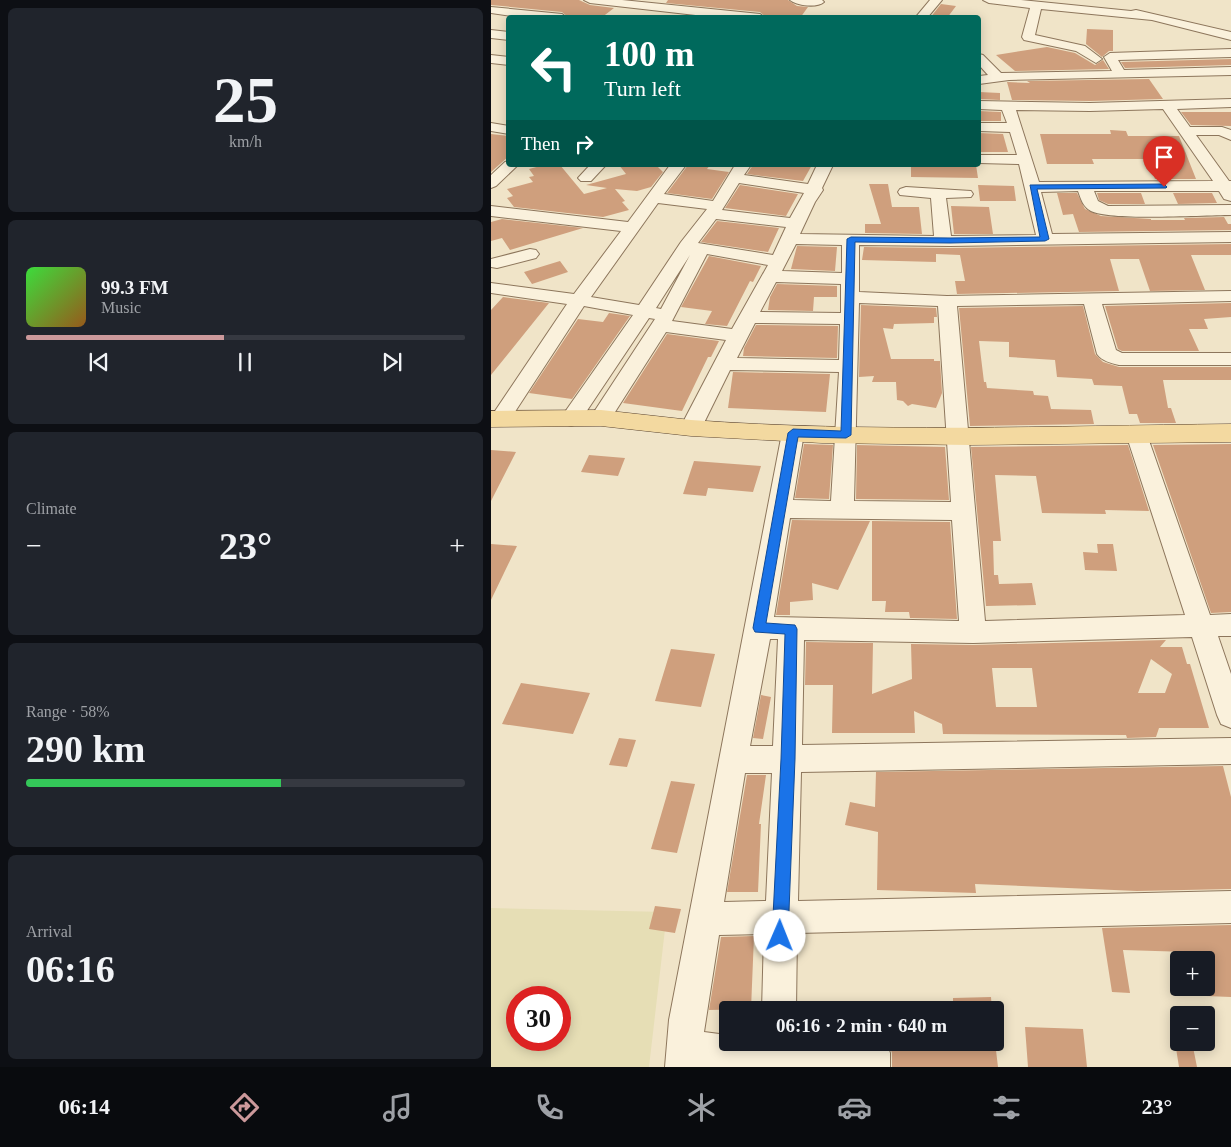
<!DOCTYPE html>
<meta charset="utf-8">
<style>
:root{--surface:#171b24;--page:#20242c;--text:#f1f3f6;--muted:#9ea1a6;--line:#363941;--accent:#cc999b}
body{margin:0;font-family:"Times New Roman",serif;background:var(--page);color:var(--text);height:100vh;display:flex;flex-direction:column;font-size:19px;white-space:nowrap}
*{box-sizing:border-box;margin:0}
p{font-size:16px;color:var(--muted)}
.icon{flex:none;width:28px;height:28px;fill:none;stroke:currentColor;stroke-width:2;stroke-linecap:round;stroke-linejoin:round}
.map{position:relative;flex:1;overflow:hidden}
.drawer{display:flex;flex-direction:column;gap:8px;padding:8px;background:#0d0f14;width:491px}
.drawer>*{flex:none}
.banner{position:absolute;left:15px;top:15px;width:475px;height:152px;border-radius:5px;box-shadow:0 2px 12px #0003;background:#00695c;color:#fff;overflow:hidden}
.fabs{position:absolute;left:679px;top:951px;display:grid;gap:10px}
.fabs a{display:grid;place-items:center;width:45px;height:45px;border-radius:5px;background:var(--surface);box-shadow:0 2px 12px #0003;font-size:25px}
.speed{position:absolute;left:15px;top:986px;display:flex;gap:10px;font-size:25px;font-weight:700;text-align:center}
.speed>*{display:grid;place-content:center;width:65px;height:65px;border-radius:50%;background:var(--surface);box-shadow:0 2px 12px #0003;line-height:1}
.speed .limit{border:8px solid #d22;background:#fff;color:#111}
.pin{position:absolute;display:grid;place-items:center;width:42px;height:42px;color:#fff;margin:-51px -21px;border-radius:50% 50% 50% 0;rotate:-45deg;box-shadow:0 0 5px #0007}
.pin .icon{rotate:45deg}
.me{position:absolute;width:55px;margin:-28px;rotate:1deg;stroke-linejoin:round;filter:drop-shadow(0 0 4px #0008)}
.turn{display:flex;align-items:center;gap:18px;height:105px;padding:0 15px;font-size:22px}
.turn .icon{width:65px;height:65px;stroke-width:2.5}
.turn b{display:block;font-size:35px;line-height:42px}
.then{display:flex;align-items:center;height:48px;padding:0 15px;background:#0003;gap:10px;font-size:19px}
.big{font-size:38px;font-weight:700;line-height:1.1}
.drawer .widget{flex:1;display:flex;flex-direction:column;justify-content:center;gap:8px;min-width:0;padding:0 18px;border-radius:8px;background:var(--page)}
.drawer .dial{align-items:center;gap:0}
.dial b{font-size:65px;line-height:1}
.song{display:flex;align-items:center;gap:15px}
.cover{width:60px;height:60px;border-radius:8px;background:linear-gradient(135deg,hsl(120 70% 55%),hsl(30 70% 35%))}
.played{height:5px;border-radius:2px;background:linear-gradient(90deg,var(--accent) 45%,var(--line) 45%)}
.keys{display:flex;justify-content:space-around;direction:ltr}
.heat{display:flex;justify-content:space-between;align-items:center;font-size:28px;direction:ltr}
.charge{height:8px;border-radius:4px;background:linear-gradient(90deg,#34c759 58%,var(--line) 0)}
.trip{position:absolute;left:228px;top:1001px;width:285px;height:50px;border-radius:5px;background:var(--surface);box-shadow:0 2px 12px #0003;font-weight:700;line-height:50px;text-align:center}
.tabs{display:flex;height:80px;justify-content:space-around;align-items:center;background:#090b0e;color:var(--muted)}
.tabs .icon{width:35px;height:35px}
.tabs .active{color:var(--accent)}
.tabs b{font-size:22px;color:var(--text)}
main{display:flex;flex:1;min-height:0}
.map>svg:first-child{display:block}
</style>
<main>
<section class="drawer">
<div class="widget dial"><b>25</b><p>km/h</p></div>
<div class="widget">
<div class="song"><i class="cover"></i><div><b>99.3 FM</b><p>Music</p></div></div>
<div class="played"></div>
<div class="keys"><svg class="icon" aria-label="previous" viewBox="0 0 24 24"><path d="M18 5L8 12l10 7zM5 5v14"/></svg><svg class="icon" aria-label="pause" viewBox="0 0 24 24"><path d="M8 5v14M16 5v14"/></svg><svg class="icon" aria-label="next" viewBox="0 0 24 24"><path d="M6 5l10 7-10 7zM19 5v14"/></svg></div>
</div>
<div class="widget"><p>Climate</p>
<div class="heat"><a>−</a><b class="big">23°</b><a>+</a></div>
</div>
<div class="widget"><p>Range · 58%</p><b class="big">290 km</b><div class="charge"></div></div>
<div class="widget"><p>Arrival</p><b class="big">06:16</b></div>
</section>
<div class="map">
<svg width="740" height="1067" viewBox="0 0 740 1067">
<rect width="100%" height="100%" fill="#f0e4c8"/>
<path fill="#e6deb5" fill-rule="evenodd" d="M0,908L176,912L158,1067H0ZM26,998H69V1040H26Z"/>
<path fill="#cf9f7d" fill-rule="evenodd" d="M0,0H88L99,5L123,8L110,18H78L71,12L0,5Z
M177,0H297L306,6L317,7L309,18H276L269,12L175,3Z
M450,4L465,6L456,18H439Z
M596,29L622,30V51H618L611,57L595,44Z
M556,47L584,53L604,65L612,60L618,69L524,71L505,55Z
M740,59V65L634,68L630,62Z
M658,79L672,99L599,101L521,100L516,82L539,83L536,81Z
M488,92L509,93V100L488,99Z
M488,111L510,112V121H488Z
M690,112H740V126L700,125Z
M619,130L635,131L637,136H688L705,179H664L657,159H601L603,164H556L549,134H620Z
M488,133L512,134L517,152H488Z
M0,134L18,136V156L0,172Z
M53,165H69L93,194L116,188L95,185L135,174L128,165H165L172,172L160,187L146,191L124,189L134,201L131,202L138,210L112,217L23,207L16,198L22,196L16,189L42,182L38,177L43,176L38,169Z
M197,165H219L216,169L238,172L221,199L176,193Z
M262,165H321L312,181L256,174Z
M420,165H485L487,178L420,177Z
M378,184H397L401,207H428L431,234L374,233V224H390Z
M249,185L307,194L295,216L234,208Z
M487,185L523,186L525,201H489Z
M566,193H586L594,209L610,216L660,219V220H694L693,218L733,217L737,224H740V230L588,232L582,214L572,215Z
M606,193H650L654,204H617L608,200Z
M682,193H721L726,203L687,204Z
M460,206L498,207L502,234H463Z
M11,219L92,228L19,250L11,238L0,241V222Z
M226,221L288,228L277,252L210,242Z
M740,244V255H700L714,290L659,291L648,259H619L628,291L466,294L464,281H474L469,255L445,254V262L371,260L373,247L459,248Z
M306,246L346,247L344,271L300,269Z
M218,256L270,266L262,282L259,281L236,326L214,324L221,311L190,307Z
M69,261L77,272L41,284L33,272Z
M286,284L346,286V297H323L322,311L277,310L279,297Z
M12,297L58,303L0,375V310Z
M740,303V317L713,319L717,329H698L708,351H631L627,349L614,306Z
M370,305L445,308L446,317H443V323L403,324L402,329L392,328L400,359H443V361H449L451,393L445,408L421,404L417,406L412,401L406,400L405,382H381L383,376L368,377Z
M592,306L604,354L612,362L628,367H740V380H672L677,408H680L685,423H649L646,414H638L631,386L603,385L601,379L566,377L564,360L518,357V342L488,341L493,382H495L496,388L542,391L543,395L557,396L560,409L600,410L603,424L479,426L468,308Z
M118,313L139,316L81,399L38,393L87,319L112,322Z
M265,325L347,326L346,358L252,356L253,348Z
M176,334L228,341L220,357H217L191,411L132,403Z
M242,372L339,374L335,412L237,408Z
M313,444L342,445L338,499L304,498Z
M740,444V612L720,613L662,445Z
M366,445L454,447L458,500L365,499Z
M637,445L658,511L614,510L615,514L551,513L545,476L504,475L510,541H502L503,575H507L508,584L541,583L545,605L495,606L480,447Z
M0,450L25,452L0,501Z
M98,455L134,458L127,476L90,472Z
M203,461L270,466L262,492L217,488L215,496L192,494Z
M301,520L379,521L347,590L321,583L322,600L299,602V615H285Z
M381,521L459,522L466,619L419,618L418,612H394L395,601H381Z
M0,544L26,546L0,600Z
M606,544H622L626,571L594,570L592,552L607,553Z
M675,640L669,647H691L696,664H699L718,728H668L665,737L636,738L635,735L452,734L451,724L423,711L424,733H341L342,685H314L315,642L382,643L381,694L421,679L420,644L482,645ZM660,659L681,674L674,693H647ZM501,668H541L546,707H505Z
M180,649L224,654L210,707L164,701Z
M30,683L99,693L82,734L11,724Z
M270,695L280,697L272,739L262,738Z
M128,738L145,740L136,767L118,765Z
M732,766L740,797V889L646,891L484,884L485,893L386,890L387,832L354,825L359,802L384,807L385,772Z
M256,775H275L268,824H270L267,892H236Z
M180,781L204,784L186,853L160,849Z
M164,906L190,909L184,933L158,929Z
M740,925V997L715,996V960H698L697,952L632,950L639,993L621,992L611,928Z
M263,936L260,1009L218,1010L230,937Z
M500,997L501,1010H462V998Z
M534,1027L592,1029L596,1067H537Z
M397,1042H504L507,1067H401V1053Z
M684,1042H701L706,1067H688Z"/>
<g fill="none" stroke-linecap="round" stroke-linejoin="round">
<g stroke="#8d765c" stroke-width="2">
<path id="minor" d="M93,0H131L269,14L274,18H231L99,3Z
M299,0H331L333,2C326,8 306,6 299,0Z
M439,0H451L436,18H424Z
M492,0H530L640,11L645,10L740,32V40L661,20L550,9L544,35L594,46L611,59L605,63L585,51L533,40L531,37L539,8L498,3Z
M0,7L71,14L76,18H36L0,13Z
M0,30L18,32V40L0,38Z
M740,49V57L627,60L633,70L740,67V75L518,80L488,84V76L497,75L488,65V54L492,55L510,73L621,71L613,57L619,53Z
M0,55L18,57V65L0,63Z
M740,99V107L686,109L699,127H731L740,130V140L728,135H705L738,181H740V201L733,199L728,191H603L607,201L617,206L740,205V215C712,215 620,221 600,211C592,207 590,199 587,191L550,192L561,234L740,232V242L459,246L368,245V292L456,296L740,291V301L611,304L625,350L631,353H740V365H628C620,363 611,361 606,354L593,304L466,306L494,621L694,615L635,434L638,429L646,427L654,429L719,615L740,614V636H727L740,674V728L730,724L726,715L701,637L482,643L313,640L311,745L740,738V764L310,772L307,901L740,891V923L306,933L305,1010H271L273,934L228,935L213,1032L236,1035V1042H395L399,1053V1067H174L178,1020L291,433L294,428L302,426L310,428L313,433L302,500L340,501L348,372L239,370L208,433L200,435L192,433L189,428L235,340L175,332L117,423L110,425L103,423L99,418L164,319L158,318L87,424L80,426L73,424L69,419L142,315L93,306L16,424L9,426L2,424L0,416L2,414L76,304L0,293V283L83,294L130,231L0,216V206L137,222L179,165H195L173,194L222,201L244,165H260L253,175L317,184L326,165H342L331,188L332,190L324,202L309,234L443,236L440,198L409,195L407,192L409,189L415,187L480,191L482,194L480,197L455,198L460,236L545,235L528,164L488,163V155H526L519,132L488,131V123H516L511,110L488,109V101L599,103ZM672,109L722,181L548,182L525,110L599,111ZM248,183L313,193L299,218L231,210ZM167,203L216,209L190,242L148,305L100,297ZM225,219L295,227L282,255L207,243ZM305,244L351,245V273L291,271ZM216,254L277,265L241,329L181,321ZM199,255L170,309L165,308ZM285,282L350,284V313L269,312ZM368,303L447,306L460,502L363,501ZM264,323L349,324L348,360L246,358ZM299,518L461,520L468,621L283,617ZM279,639H287L282,746H259ZM254,773H281L275,901L233,902Z
M0,123L18,126V134L0,131Z
M18,161V165H27L5,186L0,188V175L14,162Z
M99,165H115L100,181H90L87,178Z
M39,249L45,250L48,254L45,258L6,268L0,267V259Z"/>
</g>
<g stroke="#5b4430" stroke-width="1">
<path id="major" d="M110,410C140,413 170,417 200,420C379,433 560,426 740,424V442L479,445L331,443L200,436L110,426L0,427V411Z"/>
</g>
<use href="#minor" fill="#faf1dc" fill-rule="evenodd"/>
<use href="#major" fill="#f3d9a0" fill-rule="evenodd"/>
</g>
<path fill="#1a73e8" stroke="#114b97" d="M673,184L676,187L675,188L546,189L558,239L554,241L459,243L364,242L360,435L355,438L307,437L275,623L304,625L306,629L304,759L297,936L295,941L289,944L284,941L281,936L290,759L294,634L264,632L262,628L297,433L302,429L350,431L356,239L360,237L459,238L549,237L539,185Z"/>
</svg>
<div class="fabs">
<a>+</a>
<a>−</a>
</div>
<div class="speed"><div class="limit">30</div></div>
<div class="pin" style="left:673px;top:187px;background:#d93025"><svg class="icon" aria-label="arrive" viewBox="0 0 24 24"><path d="M6 21V4h12l-3 4 3 4H6"/></svg></div>
<svg class="me" style="left:289px;top:936px" viewBox="-20 -20 40 40"><circle r="19" fill="#fff"/><path d="M0-13L10 11 0 6-10 11z" fill="#1a73e8"/></svg>
<div class="trip">06:16 · 2 min · 640 m</div>
<div class="banner">
<div class="turn"><svg class="icon" aria-label="left" viewBox="0 0 24 24"><path d="M17 20v-9H6M10 6l-5 5 5 5"/></svg><div><b>100 m</b>Turn left</div></div>
<div class="then">Then<svg class="icon" aria-label="right" viewBox="0 0 24 24"><path d="M7 20v-9h11M14 6l5 5-5 5"/></svg></div>
</div>
</div>
</main>
<nav class="tabs">
<b>06:14</b>
<svg class="icon active" aria-label="directions" viewBox="0 0 24 24"><path d="M12 3l9 9-9 9-9-9zM9 14v-3h6M13 9l2 2-2 2"/></svg>
<svg class="icon" aria-label="music" viewBox="0 0 24 24"><path d="M9 18V5l10-2v13"/><circle cx="6" cy="18" r="3"/><circle cx="16" cy="16" r="3"/></svg>
<svg class="icon" aria-label="phone" viewBox="0 0 24 24"><path d="M5 4h4l2 5-3 2q2 4 5 5l2-3 5 2v4C11 20 4 13 5 4z"/></svg>
<svg class="icon" aria-label="climate" viewBox="0 0 24 24"><path d="M12 3v18M4 7l16 10M4 17L20 7"/></svg>
<svg class="icon" aria-label="car" viewBox="0 0 24 24"><path d="M5 17H2v-5l4-1 3-4h7l3 4 3 1v5h-3M9 17h6M6 11h13"/><circle cx="7" cy="17" r="2"/><circle cx="17" cy="17" r="2"/></svg>
<svg class="icon" aria-label="filters" viewBox="0 0 24 24"><path d="M4 7h16M4 17h16"/><circle cx="9" cy="7" r="2"/><circle cx="15" cy="17" r="2"/></svg>
<b>23°</b>
</nav>
